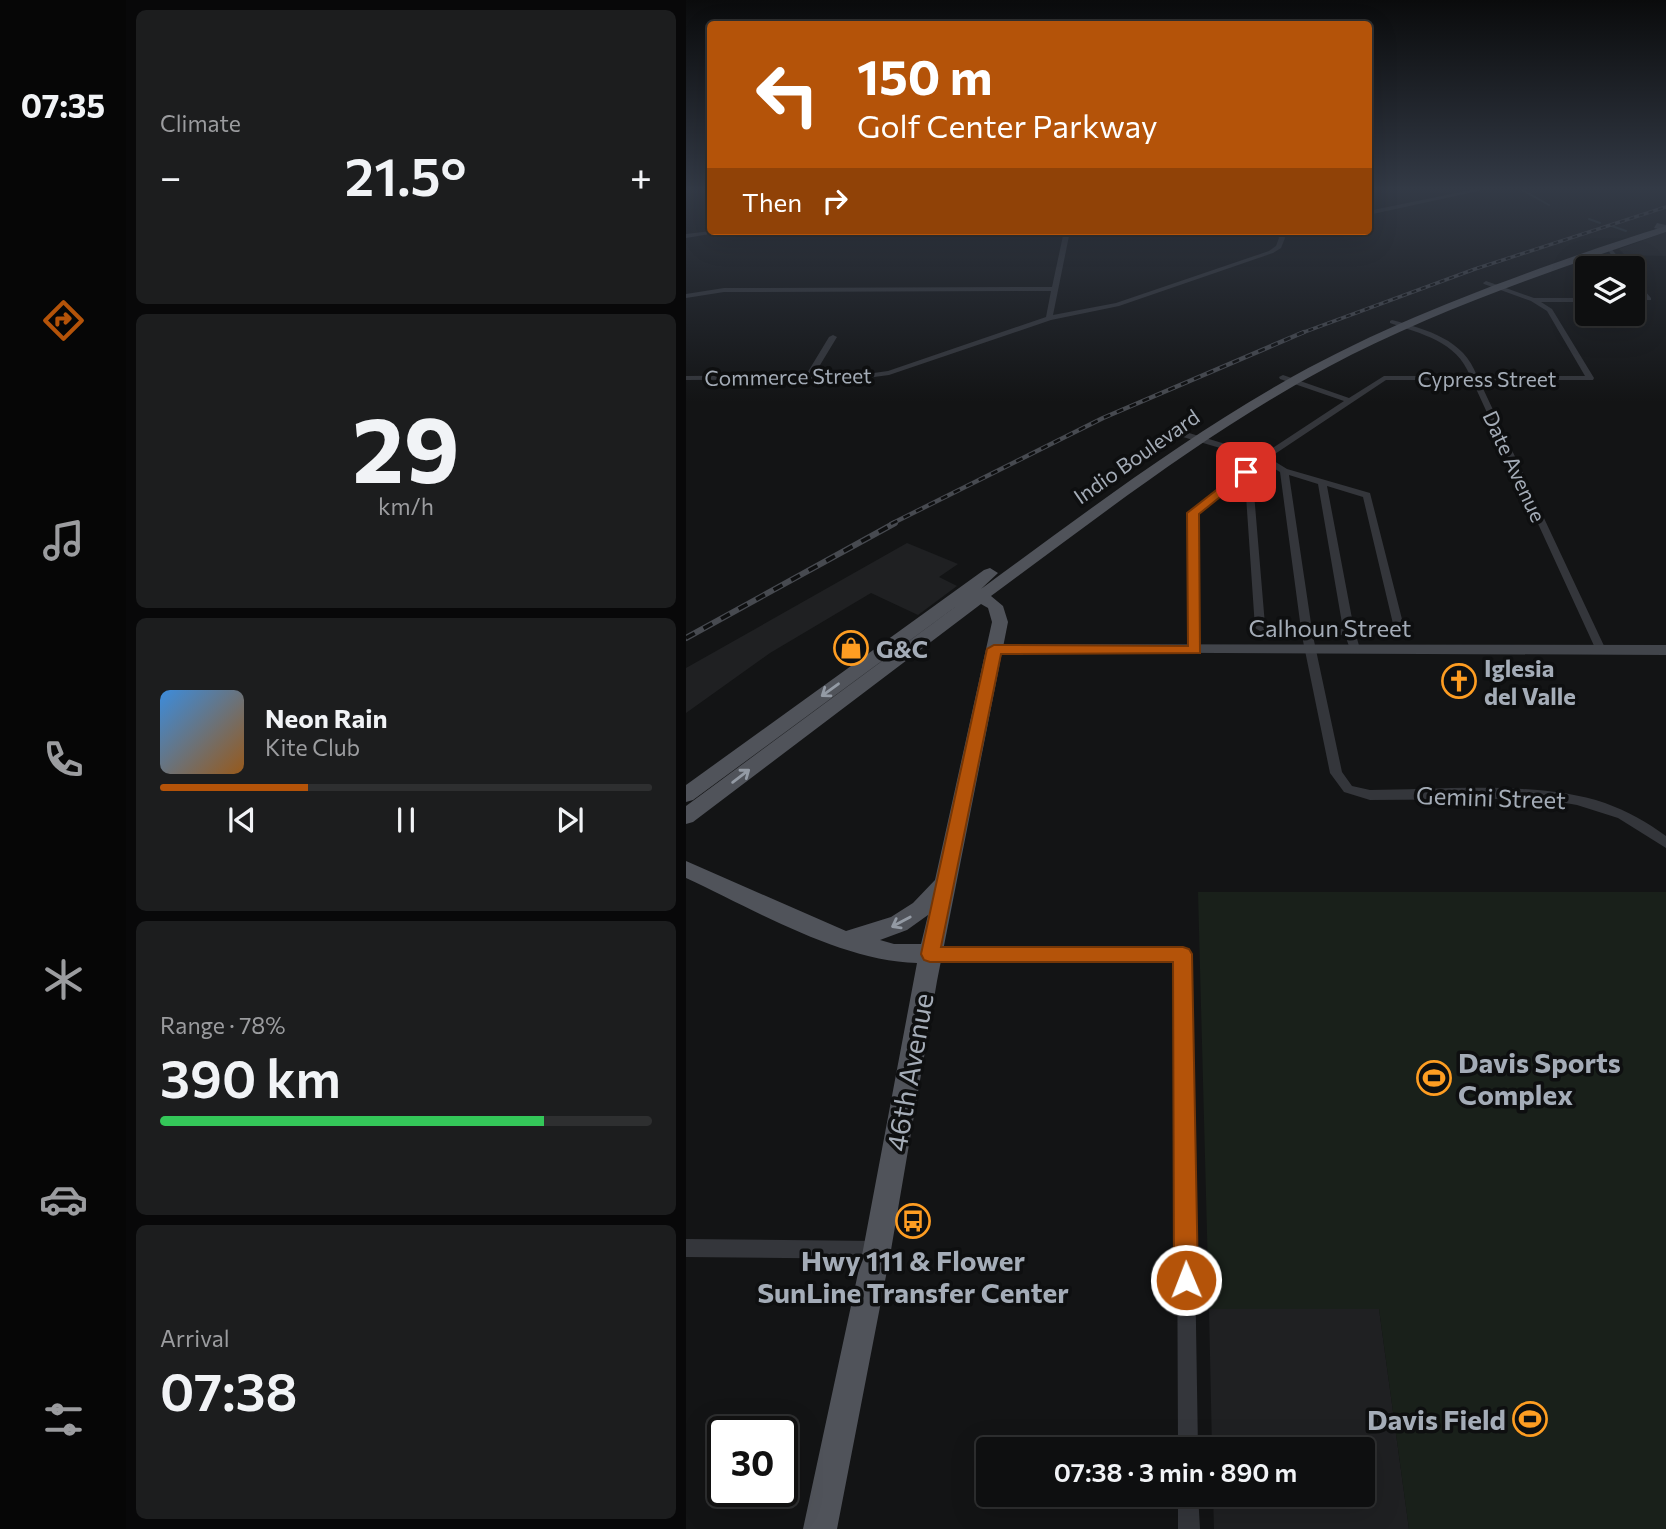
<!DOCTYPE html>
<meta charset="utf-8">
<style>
:root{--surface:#0e0f10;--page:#1c1d1e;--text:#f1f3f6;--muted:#9b9c9f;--line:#2e2f30;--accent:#b45309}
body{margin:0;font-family:Commissioner,sans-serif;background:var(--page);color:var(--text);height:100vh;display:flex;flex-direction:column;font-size:26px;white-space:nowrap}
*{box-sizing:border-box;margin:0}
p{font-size:23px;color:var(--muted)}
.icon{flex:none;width:38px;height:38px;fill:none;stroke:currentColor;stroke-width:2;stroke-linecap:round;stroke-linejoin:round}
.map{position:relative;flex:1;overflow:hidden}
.side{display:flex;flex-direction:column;gap:10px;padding:10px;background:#080809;width:560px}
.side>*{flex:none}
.banner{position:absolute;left:21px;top:21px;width:665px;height:214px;border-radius:7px;box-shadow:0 7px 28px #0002,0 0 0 2px var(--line);background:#b45309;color:#fff;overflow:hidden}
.controls{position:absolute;left:889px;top:256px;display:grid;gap:14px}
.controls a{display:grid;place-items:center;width:70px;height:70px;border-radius:7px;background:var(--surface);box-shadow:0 7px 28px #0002,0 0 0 2px var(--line);font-size:35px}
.speed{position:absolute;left:21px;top:1416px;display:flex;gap:14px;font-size:35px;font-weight:700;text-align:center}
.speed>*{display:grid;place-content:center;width:91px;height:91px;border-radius:50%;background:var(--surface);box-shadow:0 7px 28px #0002,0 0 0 2px var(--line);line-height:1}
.speed .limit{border:4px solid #111;border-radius:10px;background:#fff;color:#111}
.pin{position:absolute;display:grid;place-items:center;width:60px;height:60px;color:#fff;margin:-30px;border-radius:14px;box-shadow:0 4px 10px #0006}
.me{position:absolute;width:77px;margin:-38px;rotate:359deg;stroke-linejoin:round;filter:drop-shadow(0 0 5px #0008)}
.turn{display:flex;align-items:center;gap:24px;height:147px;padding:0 35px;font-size:32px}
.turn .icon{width:91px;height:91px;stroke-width:2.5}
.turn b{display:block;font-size:49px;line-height:60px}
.then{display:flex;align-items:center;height:66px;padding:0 35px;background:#0003;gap:14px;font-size:26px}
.big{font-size:52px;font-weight:600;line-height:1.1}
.side .tile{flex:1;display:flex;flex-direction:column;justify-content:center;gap:10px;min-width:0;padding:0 24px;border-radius:10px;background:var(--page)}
.side .dial{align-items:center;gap:0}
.dial b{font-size:91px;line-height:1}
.song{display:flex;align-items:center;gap:21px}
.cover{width:84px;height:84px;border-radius:10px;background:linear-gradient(135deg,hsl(210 70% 55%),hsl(30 70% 35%))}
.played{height:7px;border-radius:4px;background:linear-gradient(90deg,var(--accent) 30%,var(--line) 30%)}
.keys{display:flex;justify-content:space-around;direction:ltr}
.heat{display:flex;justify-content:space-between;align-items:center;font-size:38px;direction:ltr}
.charge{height:10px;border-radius:5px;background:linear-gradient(90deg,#34c759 78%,var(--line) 0)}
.trip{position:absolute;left:290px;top:1437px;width:399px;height:70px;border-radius:7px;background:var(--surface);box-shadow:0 7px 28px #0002,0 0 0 2px var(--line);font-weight:600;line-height:70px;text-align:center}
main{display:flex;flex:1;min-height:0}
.tab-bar{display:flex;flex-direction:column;width:126px;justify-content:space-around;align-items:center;background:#060606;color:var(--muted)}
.tab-bar .icon{width:49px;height:49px}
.tab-bar .active{color:var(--accent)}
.tab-bar b{font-size:32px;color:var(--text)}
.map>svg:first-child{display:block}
</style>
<main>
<nav class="tab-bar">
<b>07:35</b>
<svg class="icon active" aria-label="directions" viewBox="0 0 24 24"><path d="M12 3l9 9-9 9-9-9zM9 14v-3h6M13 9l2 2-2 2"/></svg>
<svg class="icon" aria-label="music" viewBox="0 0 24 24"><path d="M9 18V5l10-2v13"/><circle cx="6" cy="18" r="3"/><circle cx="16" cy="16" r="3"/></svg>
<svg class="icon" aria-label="phone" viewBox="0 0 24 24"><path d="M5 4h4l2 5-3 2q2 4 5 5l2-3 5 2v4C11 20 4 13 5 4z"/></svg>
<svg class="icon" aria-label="climate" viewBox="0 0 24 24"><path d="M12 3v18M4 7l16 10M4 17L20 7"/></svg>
<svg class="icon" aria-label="car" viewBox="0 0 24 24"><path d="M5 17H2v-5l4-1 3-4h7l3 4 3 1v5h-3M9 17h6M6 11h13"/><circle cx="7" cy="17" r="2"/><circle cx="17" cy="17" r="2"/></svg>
<svg class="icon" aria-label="filters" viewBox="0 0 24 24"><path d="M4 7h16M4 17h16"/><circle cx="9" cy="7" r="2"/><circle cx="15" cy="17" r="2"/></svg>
</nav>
<section class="side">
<div class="tile"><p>Climate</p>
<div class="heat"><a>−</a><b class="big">21.5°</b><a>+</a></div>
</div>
<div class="tile dial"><b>29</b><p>km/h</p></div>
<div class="tile">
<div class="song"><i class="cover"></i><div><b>Neon Rain</b><p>Kite Club</p></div></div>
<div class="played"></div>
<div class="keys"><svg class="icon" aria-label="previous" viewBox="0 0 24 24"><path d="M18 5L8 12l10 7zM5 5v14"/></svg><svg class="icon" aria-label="pause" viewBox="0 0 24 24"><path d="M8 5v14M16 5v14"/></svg><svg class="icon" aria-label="next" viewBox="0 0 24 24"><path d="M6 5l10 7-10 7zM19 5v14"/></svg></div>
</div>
<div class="tile"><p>Range · 78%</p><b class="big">390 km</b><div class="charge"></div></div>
<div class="tile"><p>Arrival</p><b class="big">07:38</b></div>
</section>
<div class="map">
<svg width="980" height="1529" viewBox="0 0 980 1529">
<rect width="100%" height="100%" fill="#131415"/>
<path fill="#1f2022" d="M980,232V256L939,255L933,249Z
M221,543L272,564L253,577L271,586L232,615L185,593L84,653L0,713V668Z
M523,1309H693L723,1529H528L527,1495L677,1494V1449H526Z"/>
<path fill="#19201a" d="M512,892H980V1529H723L693,1309H523Z"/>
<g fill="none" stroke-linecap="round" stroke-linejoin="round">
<path stroke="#29343a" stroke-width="2" d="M833,188L863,205
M903,219L914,223
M926,226L940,231"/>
<path fill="#34363b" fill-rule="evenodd" d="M795,188H806L682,215V211Z
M25,231H42L0,238V234Z
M378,231H384L367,315L430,303L583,251L590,246L593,238L590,231H596L599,238L595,248L587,253L433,306L365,320L203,375L173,379L0,380V376L120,375L143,337L147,335L151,337L128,375H173L202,371L360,317L365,291L38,292L0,298V294L38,288L366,287Z
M920,247H924L941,268H934Z
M947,277L965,298V300H961L947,283Z
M800,281L848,298H901V302H855L866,309L908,378L907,380H793L920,650L915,653L910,650L786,380H700L583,458L601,469L684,493L719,631L714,634L670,635L674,649L669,652L664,649L659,635L627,636L656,772L666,786L684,790C755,790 852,780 919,803C941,811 961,822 980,836V848L932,818L891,805L868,801L818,799L684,800L658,792L644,773L616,636L574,631L569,628L559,481L564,473L512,514L514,650L509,653L504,650L502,513L571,459L497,437V433H503L576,455L658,401L594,379L593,377L597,375L663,398L698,376H784C771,341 735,334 704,323V321L706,320C741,330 778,339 791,376H899L861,311L845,301L798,284L797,283ZM577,462L594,472L615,629L579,625L567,481ZM603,475L632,484L657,629L626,630ZM641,486L677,497L708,628L668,629Z
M244,948H497L502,950L504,954L512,1449H492L490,960H244L239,958L237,954L239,950Z
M0,1239L191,1241L197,1244L200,1250L197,1256L191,1259L0,1257Z
M492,1494H512L514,1529H492Z"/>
<path fill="#42454b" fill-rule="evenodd" d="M971,223L980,225V231L968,228Z
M308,644L980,645V655L302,652L300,649Z"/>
<path fill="#50535a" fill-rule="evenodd" d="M980,226V232C865,271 749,310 642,367C522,431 414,516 305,596L317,606L322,622L251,981L205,1250L151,1529H117L177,1250L231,963C155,961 69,910 0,878V861L160,931L205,917L227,903L249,880L306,622L302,608L295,604L7,822L0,824V806L284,596L7,800L0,802V785L298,570L304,568L312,573L295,589C392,518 488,445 592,385C680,334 774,297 869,263C906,250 943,237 980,226ZM242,915L235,944H208L194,940L221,930Z"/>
<g stroke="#474a50" stroke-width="3.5">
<path id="rail-far2" d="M613,334L789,269L980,207"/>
</g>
<g stroke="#474a50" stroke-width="4.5">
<path id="rail-far1" d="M205,524L417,418L618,332"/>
</g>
<g stroke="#474a50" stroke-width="6">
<path id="rail" d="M0,638L209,523"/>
</g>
<use href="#rail-far2" stroke="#0e0f10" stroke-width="2" stroke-dasharray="5" stroke-linecap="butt"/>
<use href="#rail-far1" stroke="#0e0f10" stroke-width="2.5" stroke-dasharray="7" stroke-linecap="butt"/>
<use href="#rail" stroke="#0e0f10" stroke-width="3.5" stroke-dasharray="10" stroke-linecap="butt"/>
</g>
<defs><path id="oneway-shaft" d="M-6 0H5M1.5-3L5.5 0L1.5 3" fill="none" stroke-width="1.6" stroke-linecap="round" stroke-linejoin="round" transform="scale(1.75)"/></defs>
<g stroke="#939aa4">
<use href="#oneway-shaft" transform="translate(144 690) rotate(144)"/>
<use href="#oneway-shaft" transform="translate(55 776) rotate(-37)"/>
<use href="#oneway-shaft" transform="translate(215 922) rotate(152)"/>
</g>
<linearGradient id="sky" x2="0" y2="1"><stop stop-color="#0a0b0c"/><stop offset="0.47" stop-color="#333a46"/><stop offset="1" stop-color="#333a46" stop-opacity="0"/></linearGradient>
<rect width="980" height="402" fill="url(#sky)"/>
<path fill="#b45309" stroke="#753606" stroke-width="2" d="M556,470L565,472L513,514L514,653L315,654L255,947H497L503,949L506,954L512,1280L509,1288L500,1291L492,1288L488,1280L487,962H244L238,960L235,954L301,649L308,645L502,646L501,513Z"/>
<defs>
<g id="shop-ring" transform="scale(1.75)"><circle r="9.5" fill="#0e0f10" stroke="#fe9d22" stroke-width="1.5"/><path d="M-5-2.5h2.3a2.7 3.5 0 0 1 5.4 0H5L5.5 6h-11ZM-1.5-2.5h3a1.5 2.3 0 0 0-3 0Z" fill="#fe9d22"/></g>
<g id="church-ring" transform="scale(1.75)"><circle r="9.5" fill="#0e0f10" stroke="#fe9d22" stroke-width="1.5"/><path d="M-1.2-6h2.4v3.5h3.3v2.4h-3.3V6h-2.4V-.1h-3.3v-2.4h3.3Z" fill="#fe9d22"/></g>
<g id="stadium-ring" transform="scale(1.75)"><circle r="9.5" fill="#0e0f10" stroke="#fe9d22" stroke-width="1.5"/><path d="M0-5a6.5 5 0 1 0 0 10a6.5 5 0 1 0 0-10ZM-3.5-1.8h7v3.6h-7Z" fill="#fe9d22"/></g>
<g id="bus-ring" transform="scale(1.75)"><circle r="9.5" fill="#0e0f10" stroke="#fe9d22" stroke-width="1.5"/><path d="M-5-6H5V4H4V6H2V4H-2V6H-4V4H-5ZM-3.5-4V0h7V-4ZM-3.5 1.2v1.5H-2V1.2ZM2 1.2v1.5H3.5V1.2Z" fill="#fe9d22"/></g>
</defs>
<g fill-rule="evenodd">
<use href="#shop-ring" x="165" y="648"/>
<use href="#church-ring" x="773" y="681"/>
<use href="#stadium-ring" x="748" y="1078"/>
<use href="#bus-ring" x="227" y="1221"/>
<use href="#stadium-ring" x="844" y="1419"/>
</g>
<g text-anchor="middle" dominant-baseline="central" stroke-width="7" stroke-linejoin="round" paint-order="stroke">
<g font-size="21" fill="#a4acb7" stroke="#0e0f10">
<text transform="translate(102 376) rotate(-1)">Commerce Street</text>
<text x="801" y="378">Cypress Street</text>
<text transform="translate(450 456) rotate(-35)">Indio Boulevard</text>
<text transform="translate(829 466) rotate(65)">Date Avenue</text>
</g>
<g font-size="24" fill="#a4acb7" stroke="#0e0f10">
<text x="644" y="627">Calhoun Street</text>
<text transform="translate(805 797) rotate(2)">Gemini Street</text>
</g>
<g font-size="24" font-weight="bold" fill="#a4acb7" stroke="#0e0f10" text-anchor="start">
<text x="190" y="648">G&amp;C</text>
<text x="798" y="667">Iglesia<tspan x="798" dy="28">del Valle</tspan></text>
</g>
<g font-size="28" font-weight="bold" fill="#a4acb7" stroke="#0e0f10" text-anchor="start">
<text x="772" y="1062">Davis Sports<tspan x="772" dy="32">Complex</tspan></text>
<text x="227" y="1260" text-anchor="middle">Hwy 111 &amp; Flower<tspan x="227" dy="32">SunLine Transfer Center</tspan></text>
<text x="820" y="1419" text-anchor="end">Davis Field</text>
</g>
<g font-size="28" fill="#a4acb7" stroke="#0e0f10">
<text transform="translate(223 1072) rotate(-80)">46th Avenue</text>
</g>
</g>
</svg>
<div class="controls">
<a><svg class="icon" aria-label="layers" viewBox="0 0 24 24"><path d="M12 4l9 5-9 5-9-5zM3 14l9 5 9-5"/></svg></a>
</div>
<div class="speed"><div class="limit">30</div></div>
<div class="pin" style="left:560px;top:472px;background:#d93025"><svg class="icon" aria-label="arrive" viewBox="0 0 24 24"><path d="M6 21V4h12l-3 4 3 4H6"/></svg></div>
<svg class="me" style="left:500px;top:1280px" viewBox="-20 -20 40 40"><circle r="17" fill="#b45309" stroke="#fff" stroke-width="3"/><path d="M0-11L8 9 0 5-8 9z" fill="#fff"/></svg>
<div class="trip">07:38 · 3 min · 890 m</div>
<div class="banner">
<div class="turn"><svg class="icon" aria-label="left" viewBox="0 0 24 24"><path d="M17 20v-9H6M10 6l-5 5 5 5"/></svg><div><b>150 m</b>Golf Center Parkway</div></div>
<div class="then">Then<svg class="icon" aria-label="right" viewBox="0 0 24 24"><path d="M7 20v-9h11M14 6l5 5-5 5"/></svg></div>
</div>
</div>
</main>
